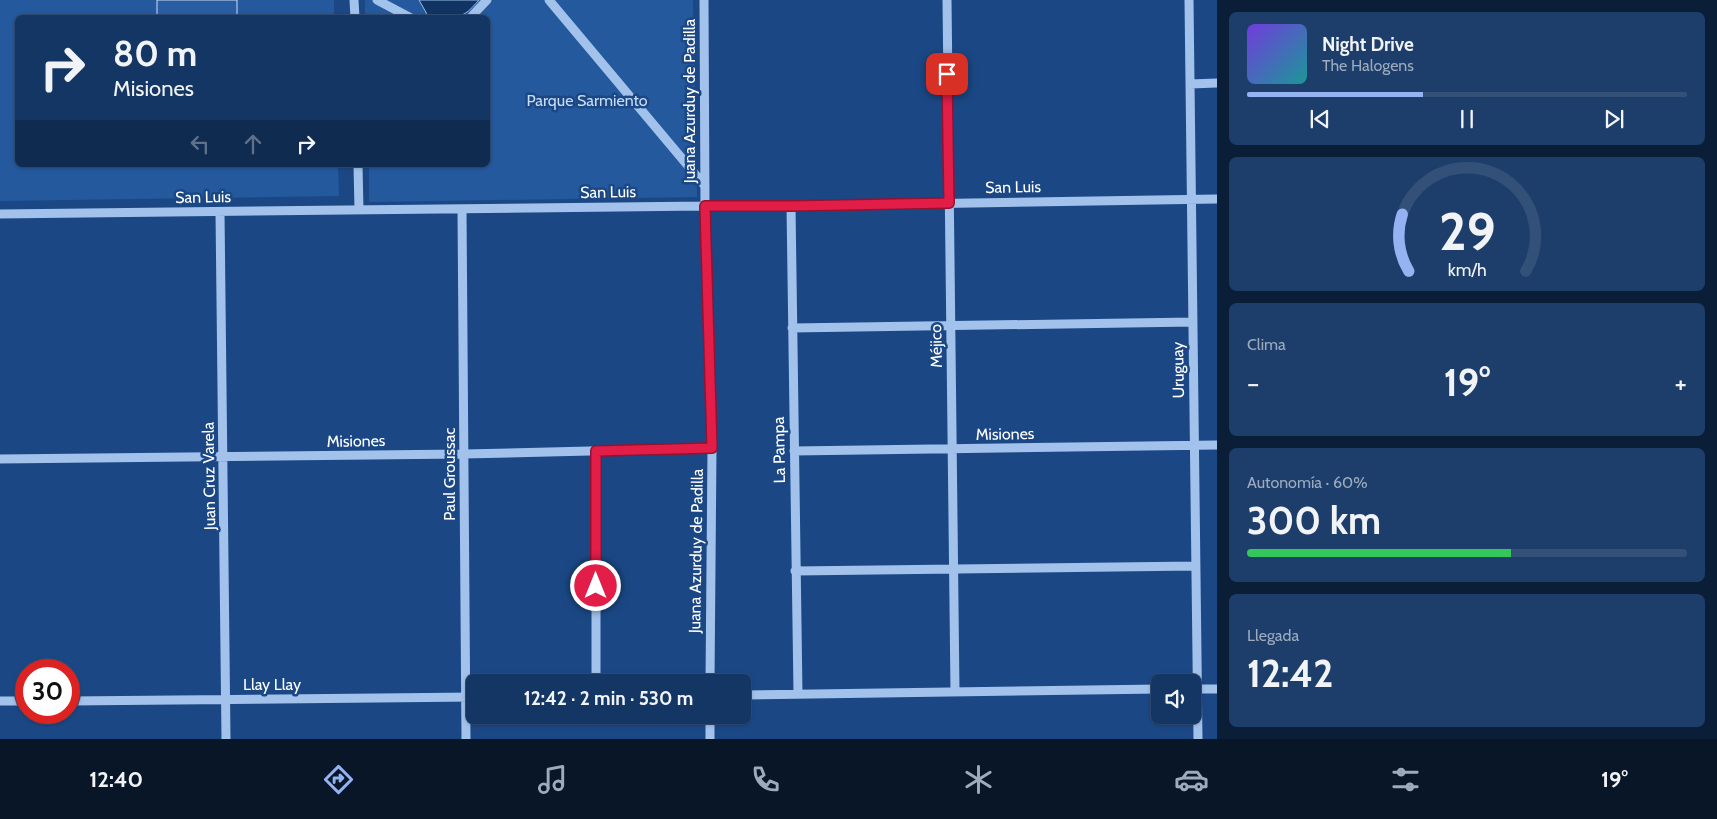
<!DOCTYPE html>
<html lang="es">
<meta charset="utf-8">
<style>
:root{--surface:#143664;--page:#1d3e6a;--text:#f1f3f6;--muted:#9dabbf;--line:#335078;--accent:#95b2f1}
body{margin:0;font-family:Cabin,sans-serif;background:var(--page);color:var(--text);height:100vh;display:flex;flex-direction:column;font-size:19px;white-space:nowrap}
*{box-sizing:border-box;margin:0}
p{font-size:16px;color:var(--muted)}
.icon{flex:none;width:28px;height:28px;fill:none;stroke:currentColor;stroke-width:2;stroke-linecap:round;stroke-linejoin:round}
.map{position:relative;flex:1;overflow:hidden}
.sheet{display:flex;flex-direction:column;gap:12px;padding:12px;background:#0b1e37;width:500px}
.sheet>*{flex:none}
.top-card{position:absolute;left:15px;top:15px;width:475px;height:152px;border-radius:8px;box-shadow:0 1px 4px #0004,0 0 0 1px var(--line);background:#143664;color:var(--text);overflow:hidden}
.tools{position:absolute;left:1151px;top:674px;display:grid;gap:10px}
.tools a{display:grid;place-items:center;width:50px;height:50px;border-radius:8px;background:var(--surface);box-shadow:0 1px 4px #0004,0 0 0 1px var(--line);font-size:25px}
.speed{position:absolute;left:15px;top:659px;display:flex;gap:10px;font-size:25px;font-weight:700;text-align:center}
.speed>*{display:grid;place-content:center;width:65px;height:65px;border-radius:50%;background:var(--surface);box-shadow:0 1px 4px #0004,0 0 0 1px var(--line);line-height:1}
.speed .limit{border:8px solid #d22;background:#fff;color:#111}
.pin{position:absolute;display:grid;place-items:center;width:42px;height:42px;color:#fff;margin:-21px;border-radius:10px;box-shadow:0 2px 8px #0006}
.me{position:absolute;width:55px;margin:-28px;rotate:0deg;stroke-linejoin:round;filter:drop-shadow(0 0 4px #0008)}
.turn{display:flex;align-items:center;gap:18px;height:105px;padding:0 15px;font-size:22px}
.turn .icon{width:65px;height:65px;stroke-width:2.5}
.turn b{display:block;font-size:35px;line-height:42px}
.lanes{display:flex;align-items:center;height:48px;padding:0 15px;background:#0003;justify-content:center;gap:25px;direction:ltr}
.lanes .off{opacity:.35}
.big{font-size:38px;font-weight:700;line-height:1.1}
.sheet .tile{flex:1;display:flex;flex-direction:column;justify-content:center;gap:8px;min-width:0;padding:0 18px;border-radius:8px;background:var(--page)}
.sheet .dial{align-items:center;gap:0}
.dial svg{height:130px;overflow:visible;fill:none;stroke:var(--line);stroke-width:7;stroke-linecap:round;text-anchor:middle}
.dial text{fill:var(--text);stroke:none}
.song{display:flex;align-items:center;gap:15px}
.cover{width:60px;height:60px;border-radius:8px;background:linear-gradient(135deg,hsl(260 70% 55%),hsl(180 70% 35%))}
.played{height:5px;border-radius:2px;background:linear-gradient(90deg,var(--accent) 40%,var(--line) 40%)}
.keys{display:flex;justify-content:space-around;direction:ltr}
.heat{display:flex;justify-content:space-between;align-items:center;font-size:28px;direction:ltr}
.charge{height:8px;border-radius:4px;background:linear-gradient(90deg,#34c759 60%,var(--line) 0)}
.trip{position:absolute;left:466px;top:674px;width:285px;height:50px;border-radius:8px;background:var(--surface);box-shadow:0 1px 4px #0004,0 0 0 1px var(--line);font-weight:700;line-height:50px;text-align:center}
.dock{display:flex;height:80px;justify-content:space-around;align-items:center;background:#081628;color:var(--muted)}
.dock .icon{width:35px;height:35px}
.dock .active{color:var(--accent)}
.dock b{font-size:22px;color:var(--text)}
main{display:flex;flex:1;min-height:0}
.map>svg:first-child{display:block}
</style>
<main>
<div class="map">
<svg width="1217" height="739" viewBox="0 0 1217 739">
<rect width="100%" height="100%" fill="#1b4885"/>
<path fill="#24599e" d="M0,0H334V17L18,18V165H338L339,196L0,201Z
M365,0H693L697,197L369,202V165H488V18L365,17Z"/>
<path fill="#123463" stroke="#95bded" d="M419,0H479C475,4 470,11 464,14C454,19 439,17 428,16Z"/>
<path fill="#2a5ea3" stroke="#c7ddf8" d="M157,0H237V16L157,15Z"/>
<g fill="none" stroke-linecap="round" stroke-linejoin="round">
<path stroke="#a2c2eb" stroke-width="9" d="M354,0L355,18
M377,0L411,18
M549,0L705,186
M704,0L705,206L712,448L710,682
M947,0L955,692
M1189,0L1198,739
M470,18L487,0
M1190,84L1217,83
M358,165L359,210
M791,206L798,694
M462,209L466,739
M220,212L226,739
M0,214L705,206H791L1217,199
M792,328L1193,322
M596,451V682
M794,451L1217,445
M0,459L464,454L712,448
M795,571L1195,566
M1193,689H1217
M742,695L1160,689
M0,701H26
M69,701L475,697
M710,715V739"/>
</g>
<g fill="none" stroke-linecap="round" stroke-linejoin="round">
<g stroke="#92132f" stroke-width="12">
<path id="route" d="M596,586V451L712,448L705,206H791L949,203L947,74"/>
</g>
<use href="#route" stroke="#e11d48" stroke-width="9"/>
</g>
<g text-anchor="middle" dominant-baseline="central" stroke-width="5" stroke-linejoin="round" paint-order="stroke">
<g font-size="16" fill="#c7ddf8" stroke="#1b4885">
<text x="587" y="100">Parque Sarmiento</text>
</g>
<g font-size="16" fill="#fff" stroke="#1b4885">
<text transform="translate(689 101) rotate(-90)">Juana Azurduy de Padilla</text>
<text transform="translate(1013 187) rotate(-1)">San Luis</text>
<text transform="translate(608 192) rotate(-1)">San Luis</text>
<text transform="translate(203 197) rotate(-1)">San Luis</text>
<text transform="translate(936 346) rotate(-91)">Méjico</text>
<text transform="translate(1178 370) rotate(-91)">Uruguay</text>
<text transform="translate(1005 434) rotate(-1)">Misiones</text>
<text transform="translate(356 441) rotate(-1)">Misiones</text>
<text transform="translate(779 450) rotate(-91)">La Pampa</text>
<text transform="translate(449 474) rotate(-90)">Paul Groussac</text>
<text transform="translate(209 476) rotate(-91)">Juan Cruz Varela</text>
<text transform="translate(696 551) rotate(-89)">Juana Azurduy de Padilla</text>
<text x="272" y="684">Llay Llay</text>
</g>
</g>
</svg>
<div class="tools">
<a><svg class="icon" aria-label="sound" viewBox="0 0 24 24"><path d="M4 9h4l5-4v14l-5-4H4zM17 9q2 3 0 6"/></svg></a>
</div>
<div class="speed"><div class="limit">30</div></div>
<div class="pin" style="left:947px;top:74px;background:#d93025"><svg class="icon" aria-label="arrive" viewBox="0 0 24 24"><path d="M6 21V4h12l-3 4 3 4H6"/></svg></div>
<svg class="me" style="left:596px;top:586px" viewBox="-20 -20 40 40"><circle r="17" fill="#e11d48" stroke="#fff" stroke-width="3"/><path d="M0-11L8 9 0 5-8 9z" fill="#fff"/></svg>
<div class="trip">12:42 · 2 min · 530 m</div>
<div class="top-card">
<div class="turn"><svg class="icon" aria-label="right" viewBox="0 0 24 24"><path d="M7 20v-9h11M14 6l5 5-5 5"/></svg><div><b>80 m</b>Misiones</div></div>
<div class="lanes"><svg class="icon off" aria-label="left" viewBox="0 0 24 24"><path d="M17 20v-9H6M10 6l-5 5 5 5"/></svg><svg class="icon off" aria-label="ahead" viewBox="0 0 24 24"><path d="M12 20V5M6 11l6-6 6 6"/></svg><svg class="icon" aria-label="right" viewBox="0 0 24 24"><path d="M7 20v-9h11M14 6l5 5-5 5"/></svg></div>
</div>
</div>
<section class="sheet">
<div class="tile">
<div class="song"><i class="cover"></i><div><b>Night Drive</b><p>The Halogens</p></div></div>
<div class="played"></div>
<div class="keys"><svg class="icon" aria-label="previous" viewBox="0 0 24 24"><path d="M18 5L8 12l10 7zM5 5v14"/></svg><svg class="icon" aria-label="pause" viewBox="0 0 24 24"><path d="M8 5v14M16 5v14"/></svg><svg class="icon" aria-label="next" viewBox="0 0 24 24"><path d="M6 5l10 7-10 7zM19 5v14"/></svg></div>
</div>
<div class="tile dial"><svg viewBox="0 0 100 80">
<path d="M14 69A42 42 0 1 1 86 69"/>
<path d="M14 69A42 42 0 0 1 10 34" stroke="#95b2f1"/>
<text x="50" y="56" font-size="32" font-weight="700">29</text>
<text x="50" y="72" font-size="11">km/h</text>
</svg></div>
<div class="tile"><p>Clima</p>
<div class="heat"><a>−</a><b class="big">19°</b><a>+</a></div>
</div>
<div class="tile"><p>Autonomía · 60%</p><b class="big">300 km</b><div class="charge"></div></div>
<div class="tile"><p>Llegada</p><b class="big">12:42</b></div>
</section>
</main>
<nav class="dock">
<b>12:40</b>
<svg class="icon active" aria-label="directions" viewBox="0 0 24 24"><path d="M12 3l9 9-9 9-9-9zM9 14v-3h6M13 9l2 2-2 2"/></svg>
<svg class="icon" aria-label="music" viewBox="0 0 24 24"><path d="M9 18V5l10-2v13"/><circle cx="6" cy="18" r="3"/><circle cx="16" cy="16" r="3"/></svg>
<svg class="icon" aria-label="phone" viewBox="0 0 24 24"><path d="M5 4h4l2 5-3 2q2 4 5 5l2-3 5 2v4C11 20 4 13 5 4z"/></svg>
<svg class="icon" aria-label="climate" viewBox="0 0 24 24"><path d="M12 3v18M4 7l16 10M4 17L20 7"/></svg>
<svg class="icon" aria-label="car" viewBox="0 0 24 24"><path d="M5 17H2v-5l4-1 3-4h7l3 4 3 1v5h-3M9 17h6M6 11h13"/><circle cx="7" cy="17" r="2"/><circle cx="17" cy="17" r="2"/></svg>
<svg class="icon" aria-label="filters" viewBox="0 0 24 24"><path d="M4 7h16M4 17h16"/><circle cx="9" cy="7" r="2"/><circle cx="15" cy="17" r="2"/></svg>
<b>19°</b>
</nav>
